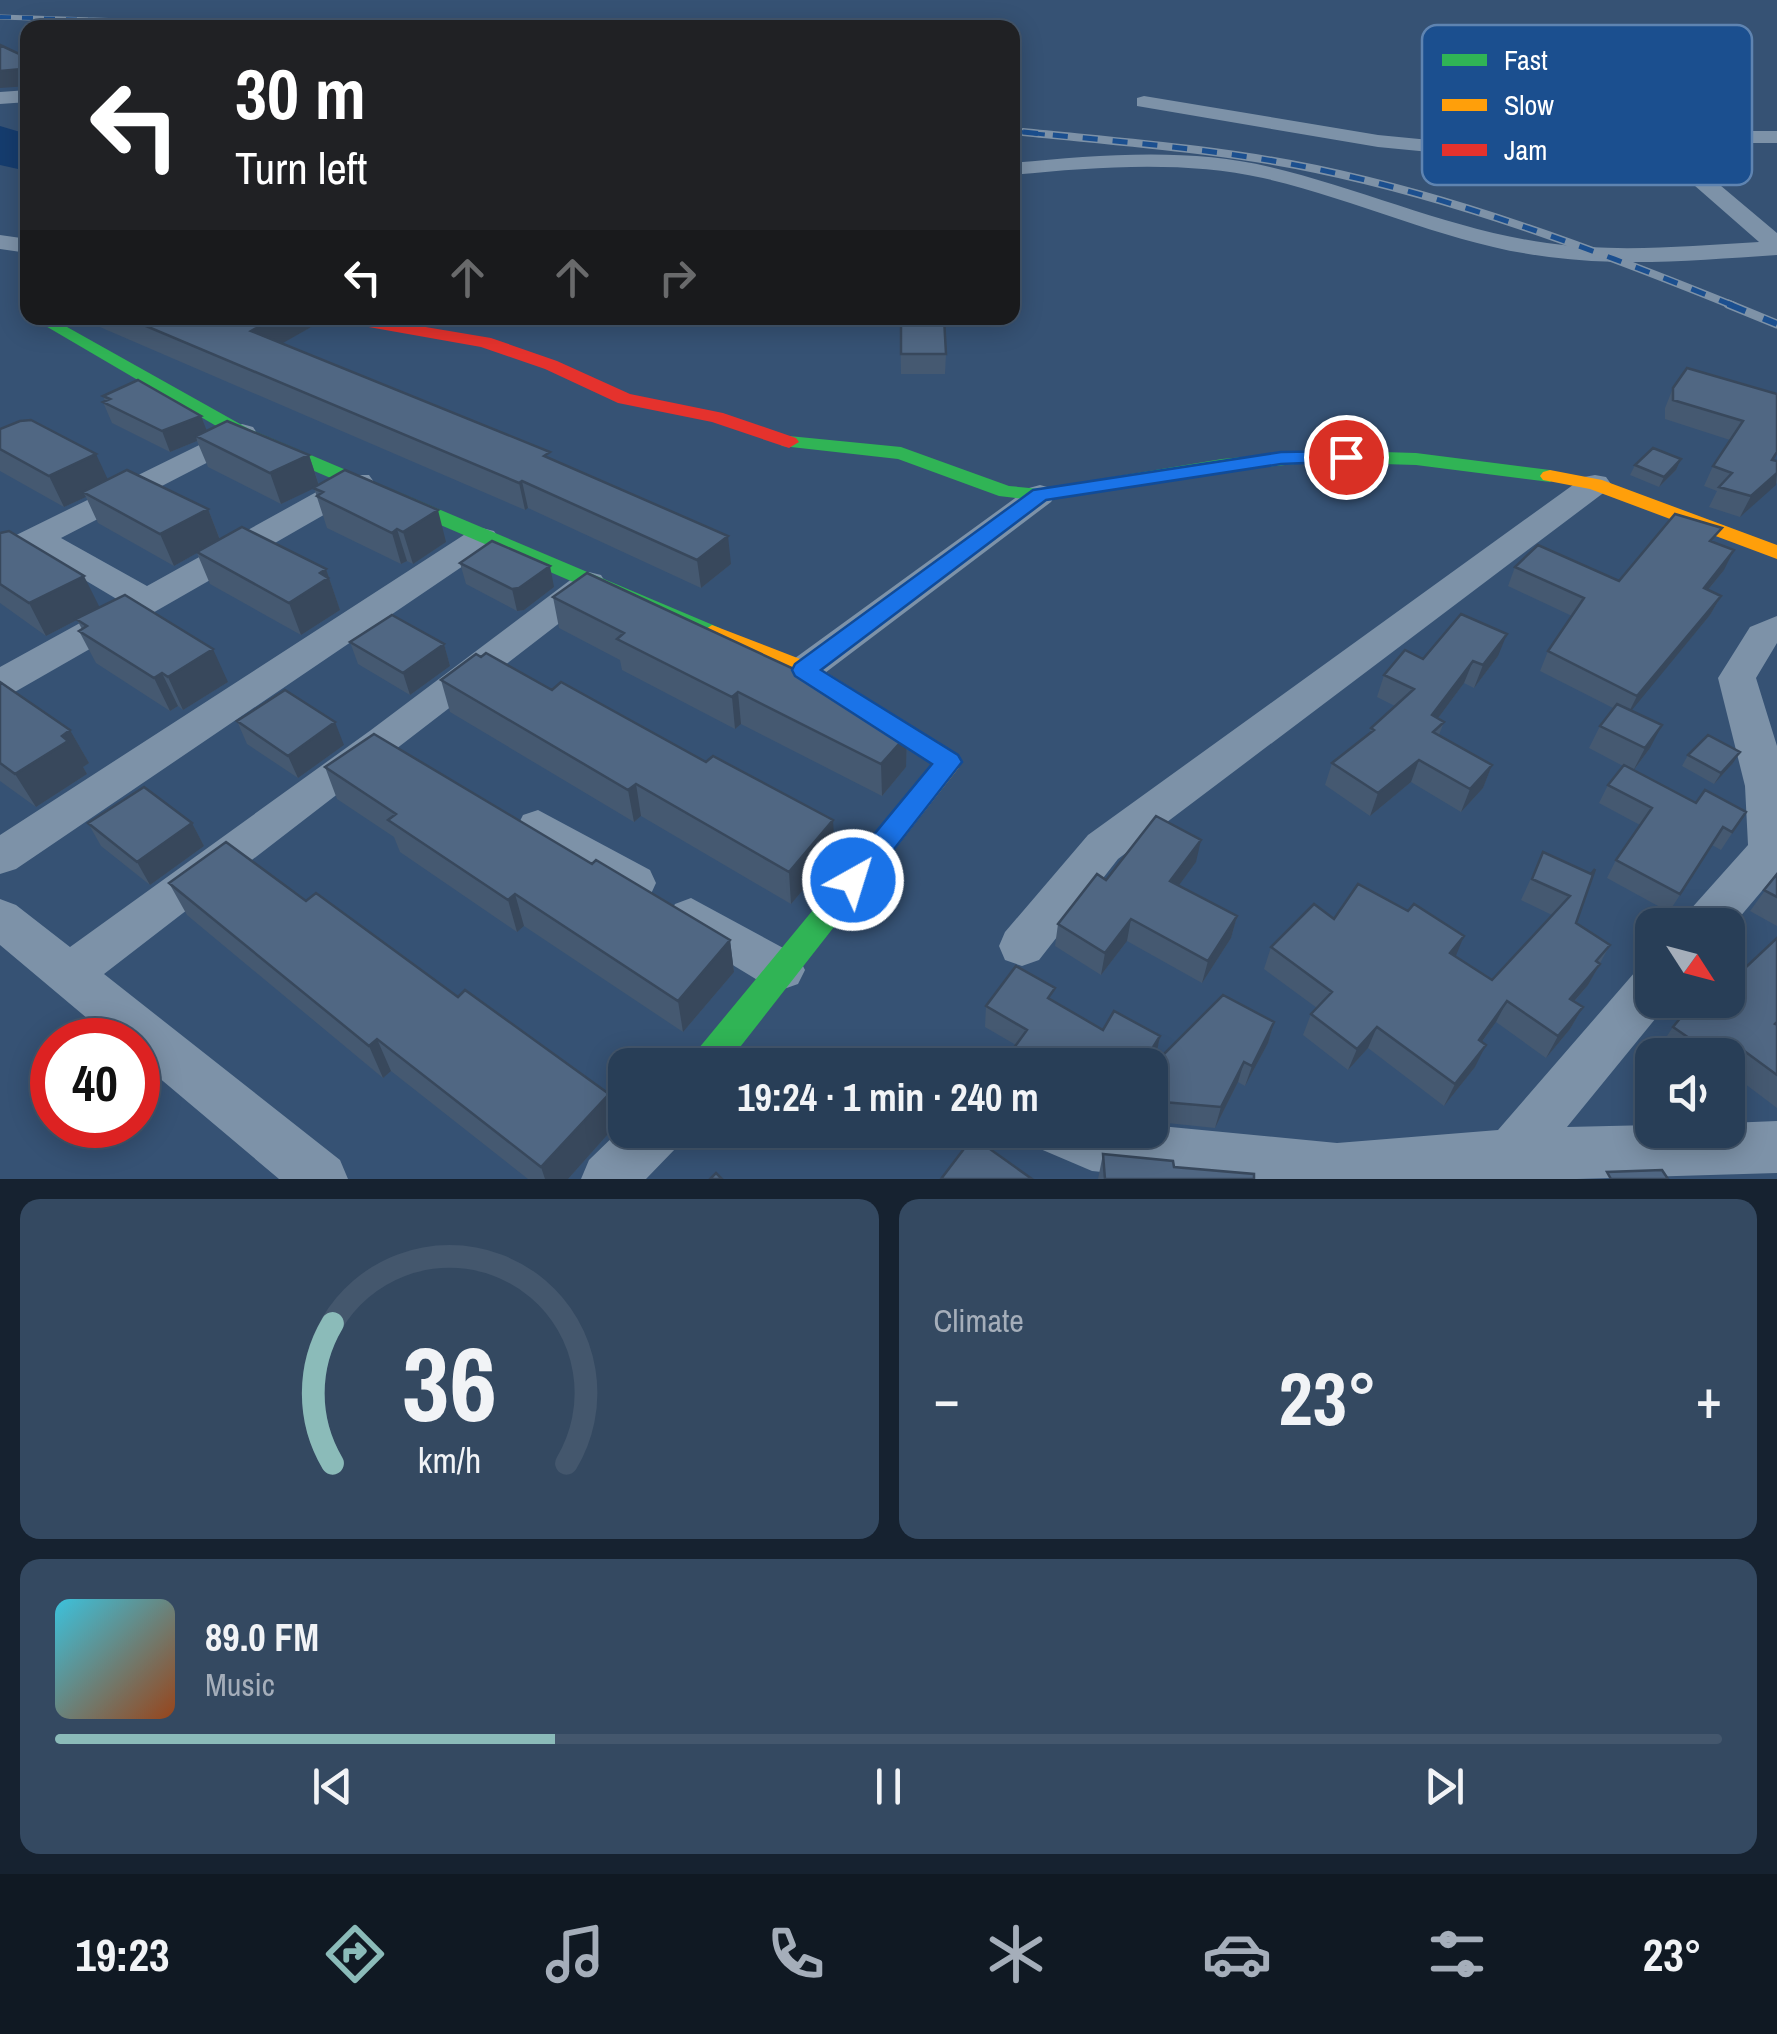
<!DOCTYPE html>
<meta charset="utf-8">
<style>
:root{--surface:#283e57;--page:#344961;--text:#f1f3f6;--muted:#a5aeba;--line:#44576d;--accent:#8bbbb9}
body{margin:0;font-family:"Archivo Narrow",sans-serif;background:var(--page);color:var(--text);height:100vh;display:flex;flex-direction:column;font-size:38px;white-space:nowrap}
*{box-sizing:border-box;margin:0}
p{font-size:32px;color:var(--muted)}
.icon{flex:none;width:55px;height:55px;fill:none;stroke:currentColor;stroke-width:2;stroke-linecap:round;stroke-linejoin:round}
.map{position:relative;height:1179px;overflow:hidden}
.drawer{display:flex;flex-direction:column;gap:20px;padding:20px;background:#162230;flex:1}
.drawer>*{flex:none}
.top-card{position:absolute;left:20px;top:20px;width:1000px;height:305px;border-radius:20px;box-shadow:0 5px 25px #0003,0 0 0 2px var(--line);background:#202124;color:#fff;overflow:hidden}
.needle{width:65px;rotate:126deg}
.fabs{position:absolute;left:1635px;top:908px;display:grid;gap:20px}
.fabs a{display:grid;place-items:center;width:110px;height:110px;border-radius:20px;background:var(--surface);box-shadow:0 5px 25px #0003,0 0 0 2px var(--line);font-size:50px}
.speed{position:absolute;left:30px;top:1018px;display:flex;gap:20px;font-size:50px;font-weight:700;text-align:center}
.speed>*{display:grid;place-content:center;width:130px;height:130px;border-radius:50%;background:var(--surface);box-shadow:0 5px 25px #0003,0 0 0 2px var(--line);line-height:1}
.speed .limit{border:15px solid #d22;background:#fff;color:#111}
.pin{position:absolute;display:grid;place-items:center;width:85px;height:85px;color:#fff;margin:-42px;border:5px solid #fff;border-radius:50%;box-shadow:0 2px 10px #0007}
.me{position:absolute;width:110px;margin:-55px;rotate:39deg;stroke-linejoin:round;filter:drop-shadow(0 0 8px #0008)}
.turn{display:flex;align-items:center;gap:35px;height:210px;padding:0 50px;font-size:45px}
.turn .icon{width:130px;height:130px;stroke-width:2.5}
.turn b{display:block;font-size:70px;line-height:85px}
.lanes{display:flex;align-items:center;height:95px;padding:0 50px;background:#0003;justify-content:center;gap:50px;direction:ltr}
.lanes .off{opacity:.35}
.big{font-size:75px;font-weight:800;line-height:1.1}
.drawer .tile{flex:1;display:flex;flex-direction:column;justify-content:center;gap:15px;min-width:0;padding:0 35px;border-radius:20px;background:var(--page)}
.drawer .dial{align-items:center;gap:0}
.dial svg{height:260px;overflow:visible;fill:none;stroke:var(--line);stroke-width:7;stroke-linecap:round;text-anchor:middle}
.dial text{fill:var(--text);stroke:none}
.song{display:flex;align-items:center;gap:30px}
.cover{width:120px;height:120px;border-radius:15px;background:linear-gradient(135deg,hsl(190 70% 55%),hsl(20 70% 35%))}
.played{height:10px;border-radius:5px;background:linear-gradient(90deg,var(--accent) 30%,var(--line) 30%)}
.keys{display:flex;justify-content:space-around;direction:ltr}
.heat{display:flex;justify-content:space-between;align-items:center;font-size:55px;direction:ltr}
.drawer .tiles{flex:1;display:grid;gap:20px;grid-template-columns:1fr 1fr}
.tile:last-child{grid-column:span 2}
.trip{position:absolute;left:608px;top:1048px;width:560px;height:100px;border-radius:20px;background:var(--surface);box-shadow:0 5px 25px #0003,0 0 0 2px var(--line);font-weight:800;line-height:100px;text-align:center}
.tab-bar{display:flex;height:160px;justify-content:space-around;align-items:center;background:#101923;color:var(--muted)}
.tab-bar .icon{width:70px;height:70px}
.tab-bar .active{color:var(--accent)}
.tab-bar b{font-size:45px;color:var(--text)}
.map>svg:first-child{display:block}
</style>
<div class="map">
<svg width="1777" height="1179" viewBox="0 0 1777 1179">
<rect width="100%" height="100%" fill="#365274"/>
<path fill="#153c6e" d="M0,126L27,134V171L0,165Z"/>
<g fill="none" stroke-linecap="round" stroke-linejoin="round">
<path fill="#7d92a8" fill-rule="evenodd" d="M28,90V102L0,104V92Z
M1144,96L1378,135L1440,141H1507L1651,131H1777V143H1670L1777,233V255C1701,260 1625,267 1549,257C1450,245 1360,200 1263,178C1184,160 1093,167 1012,175V163C1095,155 1189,147 1270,167C1363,189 1452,230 1547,243C1618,253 1688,246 1759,242L1646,143L1507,153H1440L1378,147L1137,106V98Z
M0,235L28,239V253L0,249Z
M242,424L253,427L257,433L253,439L61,538L147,586L347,475H369L374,482L369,489L13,693L0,697V667L120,601L36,551L0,566V543Z
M1595,475L1606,477L1611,484L1606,491L1118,859L1039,960L1022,966L1005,960L999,946L1005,932L1088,835L1584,477Z
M1040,485L1051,488L1056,495L1051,502L817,679L804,683L791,679L785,670L791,661L1029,488Z
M482,528L494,531L499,538L494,545L16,869L0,874V835L470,531Z
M589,572L601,575L606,583L601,591L104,974L340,1160L348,1179H279L138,1060V1040H113L0,945V899L16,905L70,947L371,730L577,575Z
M1777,616V643L1756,678L1777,746V873L1728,931V925H1682L1689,911L1748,845L1745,786L1718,678L1750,627Z
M538,810L650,870L656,883L650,896L634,901L618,896L523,839L517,827L523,815Z
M691,898L798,956L805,970L798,984L781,990L764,984L675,930L668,917L675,904Z
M1652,966V1000L1669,1002L1567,1127L1652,1125V1130H1728V1123L1777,1121V1173L1577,1179H1171L1092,1171L1038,1148L1031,1130H1150V1125L1337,1143L1498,1130L1635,972Z
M625,1125V1130H683L676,1148L646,1179H581L589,1160Z"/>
<path fill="#30b455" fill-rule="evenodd" d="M32,318H51L249,429L720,628L724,633L720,638H704L235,437Z
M789,436L901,447L1009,486L1040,489L1222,459L1316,450L1416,453L1550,470L1560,476L1550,482L1416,465L1316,462L1222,471L1040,501L999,496L898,459L782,446L779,442L782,438Z
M856,867L866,870L870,878L866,886L726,1065H690L694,1054L846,870Z"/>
<path fill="#ff9f0a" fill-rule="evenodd" d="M1550,470L1602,480L1777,545V559L1590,489L1543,480L1540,476L1543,472Z
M712,625L813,664L958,755L962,762L958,769L866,886L856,889L846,886L842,878L932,764L795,676L704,638L700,633Z"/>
<path fill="#e5322d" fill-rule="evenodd" d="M338,318H372L491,338L557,361L630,394L723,413L796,438L799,442L789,448L712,422L618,403L545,369L481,347L346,323Z"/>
<g stroke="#7e92a7" stroke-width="5">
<path id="rail-far2" d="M0,17L337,28
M1012,131L1049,135"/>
</g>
<g stroke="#7e92a7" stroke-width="8">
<path id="rail-far1" d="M1023,132C1121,142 1220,149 1316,169C1460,199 1598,251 1734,306"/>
</g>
<g stroke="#7e92a7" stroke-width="9">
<path id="rail" d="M1728,304L1777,324"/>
</g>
<use href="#rail-far2" stroke="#1b4f8f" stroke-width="4" stroke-dasharray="11" stroke-linecap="butt"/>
<use href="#rail-far1" stroke="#1b4f8f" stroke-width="5" stroke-dasharray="15" stroke-linecap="butt"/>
<use href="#rail" stroke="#1b4f8f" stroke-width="6" stroke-dasharray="19" stroke-linecap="butt"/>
</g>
<path fill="#455971" d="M79,318H314L311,320L313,326L282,343L552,459L731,564L701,588L528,508L525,510Z
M900,318L946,354L945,374H901Z
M1673,388L1777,394L1774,460L1777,461V483L1740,517L1709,507L1717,491L1704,486L1713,466L1730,440L1665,419V408Z
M103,396L201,416L207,431L309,455L319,485L446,542L413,564L407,561L401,564L327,528L314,488L281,504L208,467L197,441L170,452L112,423L103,402L105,401Z
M0,429L108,480L208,509L220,539L326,569L340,610L301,635L210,584L197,553L174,566L98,523L86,497L64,507L0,471Z
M1681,459L1676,470L1659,487L1630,475L1635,465Z
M0,533L99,607L228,682L183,710L178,706L170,711L96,663L79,631L82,629L77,620L46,636L0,603Z
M1714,542L1724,570L1708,590L1721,596L1710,615L1631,710L1650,748L1634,770L1696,803L1746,812L1721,850L1712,845L1669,912L1607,878L1616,860L1640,825L1599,803L1608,785L1623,766L1589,748L1600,726L1613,708L1540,671L1548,651L1572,616L1508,586L1515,567L1619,581Z
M460,563L554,587L524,610L517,611L466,584Z
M553,597L907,735L906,767L882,796L741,724L735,729L622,670L620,660L559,628Z
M350,642L444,644L450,666L410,695L358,664Z
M1498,656L1474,688L1464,683L1438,718L1444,722L1439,735L1492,765L1483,788L1461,812L1411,782L1370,816L1325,785L1332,763L1369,733L1371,728L1395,706L1377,697L1384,675L1423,659Z
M441,680L835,852L791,904L641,816L634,822L450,712Z
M0,682L70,730L89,763L83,767L87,774L36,807L0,781Z
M237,721L344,745L298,778L247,744Z
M1688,755L1733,763L1714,784L1682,766Z
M325,767L592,864L730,940L734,972L683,1032L524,926L517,932L400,852L394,837L337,799Z
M88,823H192L204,846L150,885L101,846Z
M1543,852L1591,874L1576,923L1610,945L1588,985L1574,1002L1583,1007L1570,1029L1546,1058L1496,1022L1482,1042L1475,1067L1444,1106L1368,1048L1348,1070L1303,1035L1311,1014L1317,1008L1264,969L1271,947L1334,919L1408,911L1464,936L1455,956L1492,980L1552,915L1521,900Z
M1196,862L1179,885L1237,916L1231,938L1202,983L1127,941L1101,975L1055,946L1058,924L1106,880Z
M1777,874V926L1750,911Z
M169,883L306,901L609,1094L616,1125L568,1179H528L391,1071L383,1078L187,915Z
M1777,938V1108L1728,1071V1055H1668L1659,1048L1673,1027L1709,1001Z
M1053,1001L1103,1030L1160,1036L1156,1056L1159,1059L1274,1022L1268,1043L1245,1086L1238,1082L1215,1128L1158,1122L1150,1117V1065H1007L1008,1056L1016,1045L985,1027L986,1006Z
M1103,1154L1174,1167L1254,1179H1098Z"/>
<path fill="#38485c" d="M21,69L28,86L0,88V71Z
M275,318H314L311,320L313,326L260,356L251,331Z
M201,416L209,436H196L197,441L170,452L162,431Z
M96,454L110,484L83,492L86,497L64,507L49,476Z
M309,455L319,486L281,504L270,473Z
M1681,459L1676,470L1659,487L1664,477Z
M1777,473L1776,485L1740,517L1751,496Z
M522,481L528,508L525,510L519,483Z
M208,509L220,540L174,566L160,534Z
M438,510L446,542L413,564L403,532Z
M397,529L407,561L401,564L392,533Z
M728,536L731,564L701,588L697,560Z
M1734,550L1724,570L1694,607L1704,588Z
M550,566L554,587L524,610L517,611L512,589Z
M326,569L340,610L301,635L289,603L320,573Z
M84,576L100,608L46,636L29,603Z
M1721,596L1710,615L1627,716L1637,696Z
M1507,634L1498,656L1474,688L1483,665Z
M444,644L450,666L410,695L403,673Z
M213,649L228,682L183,710L168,677Z
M1473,661L1464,683L1424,737L1432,715Z
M162,673L178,706L170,711L154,678Z
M738,692L741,724L735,729L732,697Z
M335,722L344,745L298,778L288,756Z
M1662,725L1650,748L1633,771L1645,748Z
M70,730L89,763L83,767L87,774L36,807L15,774Z
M907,735L906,767L882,796L881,764Z
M1740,752L1733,763L1714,784L1721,773Z
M1419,760L1411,782L1370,816L1378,793Z
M1492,765L1483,788L1461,812L1470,789Z
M636,784L641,816L634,822L628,790Z
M833,820L835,852L791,904L789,872Z
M192,823L204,846L150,885L137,862Z
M1201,840L1196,862L1166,903L1170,881Z
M515,894L524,926L517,932L508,900Z
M1237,916L1231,938L1202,983L1208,961Z
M1131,919L1127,941L1101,975L1105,953Z
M1464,936L1455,958L1450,953Z
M730,940L734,972L683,1032L678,1001Z
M1600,964L1588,985L1558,1020L1570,999Z
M1507,1001L1496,1022L1468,1061L1479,1040Z
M1583,1007L1570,1029L1546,1058L1558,1036Z
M1274,1022L1268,1043L1245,1086L1252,1066Z
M1377,1027L1368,1048L1348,1070L1357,1049Z
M1160,1036L1156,1056L1150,1052Z
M377,1039L391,1071L383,1078L369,1046Z
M1486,1045L1475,1067L1444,1106L1455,1084Z
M1244,1062L1238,1082L1215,1128L1221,1107Z
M609,1094L616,1125L568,1179H545L541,1167Z"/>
<path fill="#506783" stroke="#38485c" stroke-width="2.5" d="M0,45L28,58V79L25,77L21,69L0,71Z
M127,318H275L251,331L550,452L544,456L728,536L697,560L522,481L519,483Z
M901,318H944L946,354H901Z
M1687,368L1777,394V452L1772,460L1777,461V473L1751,496L1719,487L1732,473L1713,466L1743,421L1673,400V388Z
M138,380L201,416L162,431L103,402L110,399L103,396Z
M31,420L96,454L49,476L0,449V429L20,421Z
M227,421L309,455L270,473L196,436Z
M1653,448L1681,459L1664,477L1635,465Z
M127,470L208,509L160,534L83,492Z
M345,470L438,510L403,532L397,529L392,533L317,496L323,492L313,488Z
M1675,514L1722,528L1710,541L1734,550L1704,588L1721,596L1637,696L1548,651L1584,598L1515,567L1538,545L1619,581Z
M242,527L326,569L320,573L328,578L289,603L197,552Z
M9,531L84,576L29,603L0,584V533Z
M492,541L550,566L519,588L512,589L460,563Z
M587,573L798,671L801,668L907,735L881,764L738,692L732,697L617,639L624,633L553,597Z
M125,595L213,649L168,677L162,673L154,678L79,631L87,626L76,619Z
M1461,614L1507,634L1483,665L1473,661L1432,715L1444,722L1433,732L1492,765L1470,789L1419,760L1378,793L1332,763L1374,730L1371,728L1414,689L1384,675L1405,650L1423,659Z
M392,615L444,644L403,673L350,642Z
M486,653L552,690L561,682L706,762L713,756L833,820L789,872L636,784L628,790L441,680L476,654L481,657Z
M0,682L70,730L62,736L68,741L15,774L0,763Z
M285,690L335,722L288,756L237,721Z
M1617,704L1662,725L1645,748L1600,726Z
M374,734L592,864L596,860L730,940L678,1001L515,894L508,900L388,820L396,814L325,767Z
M1708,735L1740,752L1721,773L1688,755Z
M1624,765L1696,803L1705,790L1746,812L1732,832L1723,827L1680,894L1616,860L1652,808L1608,785Z
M144,787L192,823L137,862L88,823Z
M1156,816L1201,840L1170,881L1237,916L1208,961L1131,919L1105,953L1058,924L1097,874L1106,880Z
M226,842L306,901L316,893L458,997L465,990L609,1094L541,1167L377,1039L369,1046L169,883Z
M1543,852L1591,874L1595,869L1576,923L1610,945L1596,961L1600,964L1570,999L1583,1007L1558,1036L1507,1001L1479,1040L1486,1045L1455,1084L1377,1027L1357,1049L1311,1014L1332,992L1271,947L1314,904L1334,919L1358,884L1408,911L1414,904L1464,936L1450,953L1492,980L1570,896L1532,879Z
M1777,874V897L1764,890Z
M1777,938V1022L1775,1024L1777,1025V1075L1732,1042L1722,1055H1714L1673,1027L1695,1000H1728V984Z
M1016,966L1055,988L1048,998L1103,1030L1114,1011L1160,1036L1150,1052L1159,1059L1223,995L1274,1022L1252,1066L1244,1062L1221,1107L1163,1102L1150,1094V1065H1023L1008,1056L1027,1030L986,1006Z
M973,1137L1032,1179H941Z
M1103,1154L1173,1161L1174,1167L1254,1174V1179H1105Z
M1662,1170L1668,1179H1611L1607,1172Z
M716,1173L722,1179H710Z"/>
<path fill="#1a73e8" stroke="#114b97" stroke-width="2.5" d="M1346,451L1355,457L1353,461L1281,464L1046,500L821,670L958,755L962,762L863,889L853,892L843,889L838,880L843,872L932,764L795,676L792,670L795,664L1033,490L1281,452Z"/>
<rect x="1422" y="25" width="330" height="160" rx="15" fill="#1b4f8f" stroke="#5f84b1" stroke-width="2.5"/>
<rect x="1442" y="54" width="45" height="12" fill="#30b455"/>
<rect x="1442" y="99" width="45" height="12" fill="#ff9f0a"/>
<rect x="1442" y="144" width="45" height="12" fill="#e5322d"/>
<g font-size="28" fill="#fff">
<text x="1504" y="70">Fast</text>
<text x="1504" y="115">Slow</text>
<text x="1504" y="160">Jam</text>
</g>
</svg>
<div class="fabs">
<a><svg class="needle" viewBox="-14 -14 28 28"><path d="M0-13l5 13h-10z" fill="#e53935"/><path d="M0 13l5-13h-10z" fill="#a5aeba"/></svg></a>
<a><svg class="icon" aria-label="sound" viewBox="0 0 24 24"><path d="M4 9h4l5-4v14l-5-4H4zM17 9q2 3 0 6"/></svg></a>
</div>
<div class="speed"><div class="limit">40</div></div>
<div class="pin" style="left:1346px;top:457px;background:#d93025"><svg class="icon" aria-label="arrive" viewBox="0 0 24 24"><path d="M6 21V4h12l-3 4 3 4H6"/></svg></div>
<svg class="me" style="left:853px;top:880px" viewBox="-20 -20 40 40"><circle r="17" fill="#1a73e8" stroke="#fff" stroke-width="3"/><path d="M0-11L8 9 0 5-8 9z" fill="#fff"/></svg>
<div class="trip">19:24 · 1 min · 240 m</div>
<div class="top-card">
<div class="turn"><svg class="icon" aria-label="left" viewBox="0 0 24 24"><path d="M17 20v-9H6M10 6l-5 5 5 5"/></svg><div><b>30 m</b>Turn left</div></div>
<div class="lanes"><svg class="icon" aria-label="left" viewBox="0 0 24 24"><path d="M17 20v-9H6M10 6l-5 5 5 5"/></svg><svg class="icon off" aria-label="ahead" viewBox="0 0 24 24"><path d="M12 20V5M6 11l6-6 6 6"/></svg><svg class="icon off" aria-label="ahead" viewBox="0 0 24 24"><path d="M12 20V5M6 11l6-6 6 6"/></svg><svg class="icon off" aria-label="right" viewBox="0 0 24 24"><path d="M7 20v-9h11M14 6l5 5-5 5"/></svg></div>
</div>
</div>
<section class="drawer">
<div class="tiles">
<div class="tile dial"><svg viewBox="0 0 100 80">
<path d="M14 69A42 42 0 1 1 86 69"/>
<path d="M14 69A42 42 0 0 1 14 26" stroke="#8bbbb9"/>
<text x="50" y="56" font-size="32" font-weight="700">36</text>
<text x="50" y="72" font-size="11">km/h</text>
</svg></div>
<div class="tile"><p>Climate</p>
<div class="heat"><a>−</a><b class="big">23°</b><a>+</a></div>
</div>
<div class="tile">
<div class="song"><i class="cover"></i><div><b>89.0 FM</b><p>Music</p></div></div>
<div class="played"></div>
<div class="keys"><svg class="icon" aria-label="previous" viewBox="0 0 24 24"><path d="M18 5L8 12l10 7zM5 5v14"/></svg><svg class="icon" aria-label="pause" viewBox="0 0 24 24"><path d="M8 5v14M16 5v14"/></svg><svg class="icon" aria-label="next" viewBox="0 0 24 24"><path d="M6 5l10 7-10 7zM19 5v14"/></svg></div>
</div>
</div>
</section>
<nav class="tab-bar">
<b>19:23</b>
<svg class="icon active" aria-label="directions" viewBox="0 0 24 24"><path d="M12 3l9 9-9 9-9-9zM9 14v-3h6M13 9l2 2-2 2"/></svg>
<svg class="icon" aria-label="music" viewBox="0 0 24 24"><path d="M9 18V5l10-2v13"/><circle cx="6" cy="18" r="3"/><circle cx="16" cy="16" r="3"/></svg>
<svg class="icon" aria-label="phone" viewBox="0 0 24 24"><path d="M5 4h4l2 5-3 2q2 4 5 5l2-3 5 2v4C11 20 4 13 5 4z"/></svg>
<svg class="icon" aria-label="climate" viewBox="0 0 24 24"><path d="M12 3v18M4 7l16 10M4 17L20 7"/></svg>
<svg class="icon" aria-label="car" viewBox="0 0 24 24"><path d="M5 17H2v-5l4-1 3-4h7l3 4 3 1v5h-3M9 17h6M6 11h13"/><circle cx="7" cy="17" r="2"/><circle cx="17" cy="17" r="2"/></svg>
<svg class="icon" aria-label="filters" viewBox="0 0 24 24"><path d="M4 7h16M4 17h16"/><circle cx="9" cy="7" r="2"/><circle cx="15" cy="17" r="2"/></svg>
<b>23°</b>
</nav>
